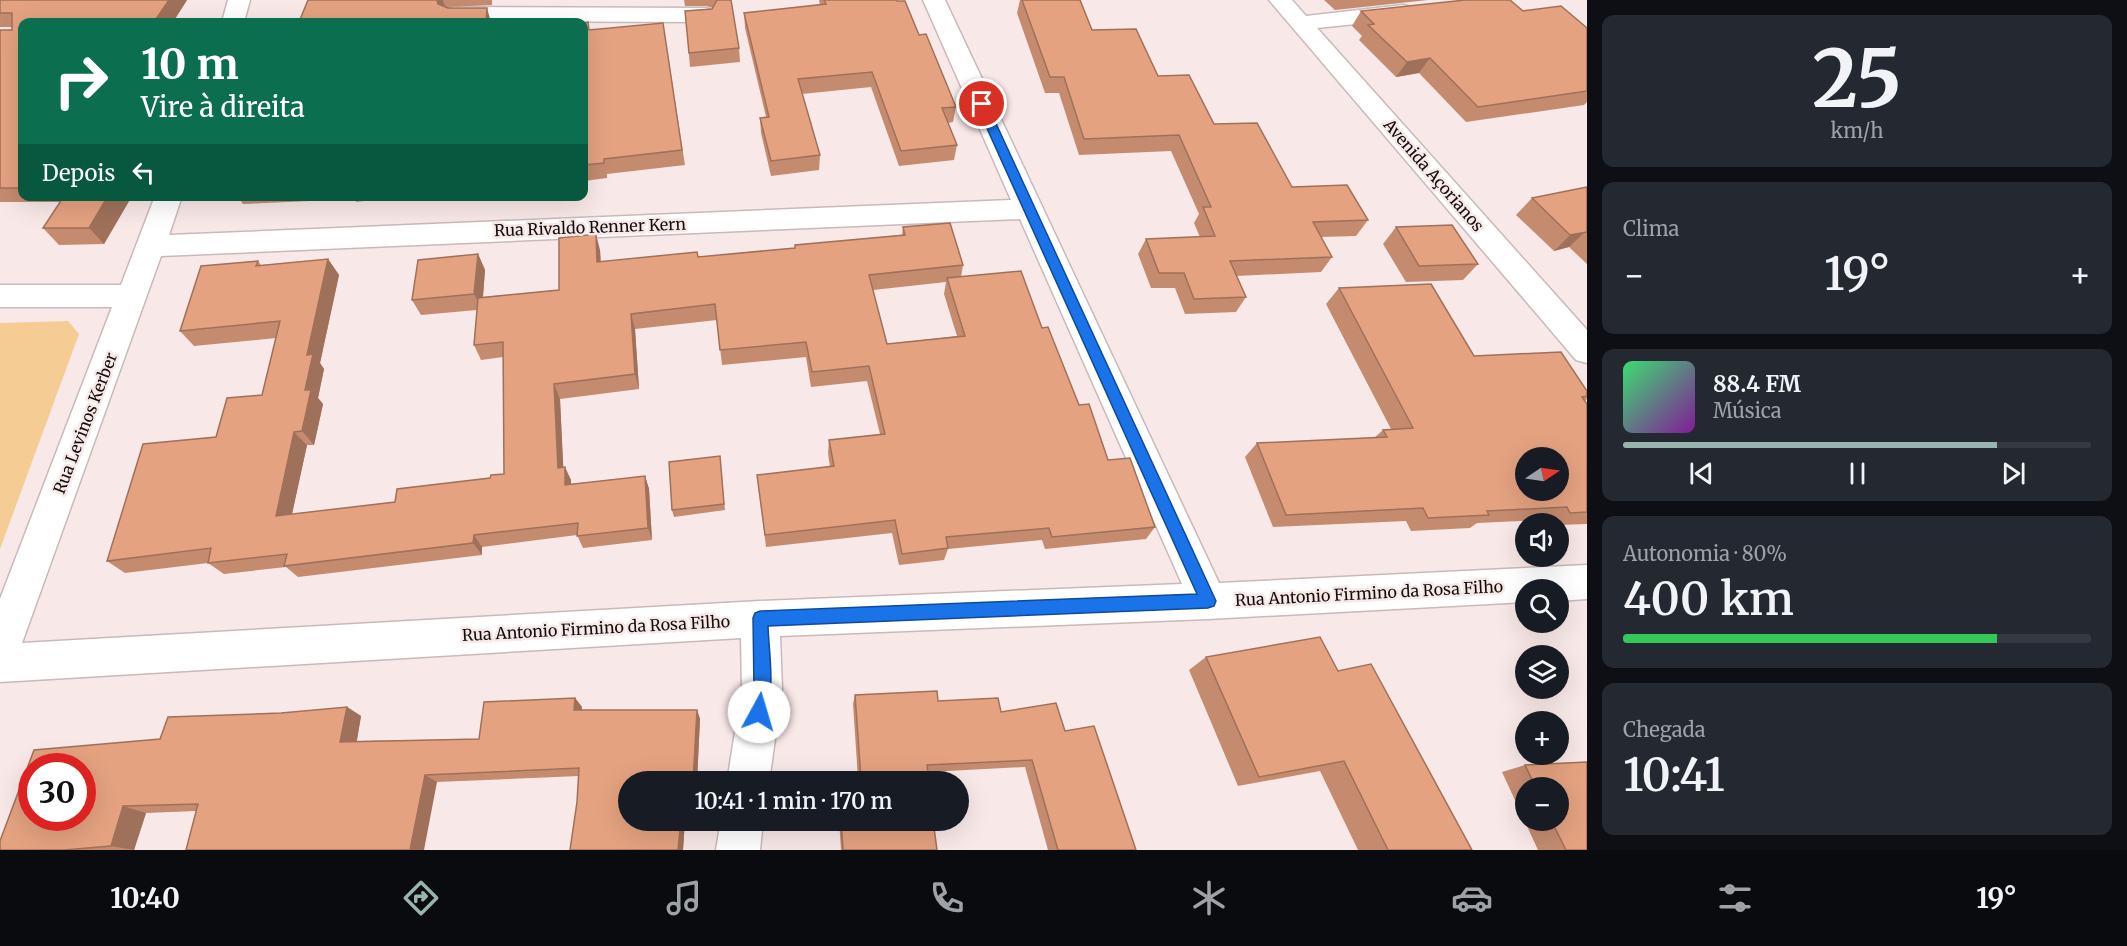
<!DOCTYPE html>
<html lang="pt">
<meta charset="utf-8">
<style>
:root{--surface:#171b24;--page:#242831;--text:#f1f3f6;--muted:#9ea1a6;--line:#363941;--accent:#99b4ac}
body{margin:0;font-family:Merriweather,serif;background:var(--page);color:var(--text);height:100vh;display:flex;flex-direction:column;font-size:22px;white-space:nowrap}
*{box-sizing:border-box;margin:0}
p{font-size:20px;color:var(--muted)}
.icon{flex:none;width:33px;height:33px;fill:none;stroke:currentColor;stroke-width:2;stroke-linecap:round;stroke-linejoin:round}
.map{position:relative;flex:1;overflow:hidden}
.side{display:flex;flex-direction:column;gap:15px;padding:15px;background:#0d0f14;width:540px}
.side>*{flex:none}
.banner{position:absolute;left:18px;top:18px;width:570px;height:183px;border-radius:12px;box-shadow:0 6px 24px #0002;background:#0b6e4f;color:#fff;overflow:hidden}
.needle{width:39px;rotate:77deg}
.fabs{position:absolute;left:1515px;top:447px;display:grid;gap:12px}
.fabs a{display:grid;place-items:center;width:54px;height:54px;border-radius:50%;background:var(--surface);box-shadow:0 6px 24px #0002;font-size:30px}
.speed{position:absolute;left:18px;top:753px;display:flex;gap:12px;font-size:30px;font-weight:700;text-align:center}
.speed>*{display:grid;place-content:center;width:78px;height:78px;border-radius:50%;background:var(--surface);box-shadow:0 6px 24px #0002;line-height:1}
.speed .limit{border:9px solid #d22;background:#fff;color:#111}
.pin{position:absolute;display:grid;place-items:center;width:51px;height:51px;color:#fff;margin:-26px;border:3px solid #fff;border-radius:50%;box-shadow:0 2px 6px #0007}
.me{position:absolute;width:66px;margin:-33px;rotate:6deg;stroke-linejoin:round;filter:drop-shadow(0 0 4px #0008)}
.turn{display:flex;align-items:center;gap:21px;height:126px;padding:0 24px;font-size:27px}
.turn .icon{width:78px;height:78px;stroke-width:2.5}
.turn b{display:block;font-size:42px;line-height:51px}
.then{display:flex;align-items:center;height:57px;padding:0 24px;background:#0003;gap:12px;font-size:22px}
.big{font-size:45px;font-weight:600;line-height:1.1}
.side .tile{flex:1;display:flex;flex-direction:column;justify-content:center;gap:9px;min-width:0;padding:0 21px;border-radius:12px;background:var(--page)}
.side .dial{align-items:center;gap:0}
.dial b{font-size:78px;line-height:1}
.song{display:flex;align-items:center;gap:18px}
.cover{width:72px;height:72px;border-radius:9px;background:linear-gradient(135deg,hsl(140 70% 55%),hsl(290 70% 35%))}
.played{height:6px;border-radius:3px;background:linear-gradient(90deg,var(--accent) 80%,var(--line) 80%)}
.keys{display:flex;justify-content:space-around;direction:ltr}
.heat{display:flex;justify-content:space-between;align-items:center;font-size:33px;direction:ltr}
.charge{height:9px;border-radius:4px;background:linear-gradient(90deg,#34c759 80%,var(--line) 0)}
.trip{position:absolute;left:618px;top:771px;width:351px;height:60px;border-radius:30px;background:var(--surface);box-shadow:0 6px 24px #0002;font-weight:600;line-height:60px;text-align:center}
.dock{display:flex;height:96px;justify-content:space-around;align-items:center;background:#090b0e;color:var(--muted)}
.dock .icon{width:42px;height:42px}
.dock .active{color:var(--accent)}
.dock b{font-size:27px;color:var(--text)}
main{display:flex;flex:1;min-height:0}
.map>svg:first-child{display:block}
</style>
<main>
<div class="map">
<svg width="1587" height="850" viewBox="0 0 1587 850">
<rect width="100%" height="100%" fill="#f9e8e8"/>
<path fill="#f5cd94" d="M68,321L79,334L0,549V323Z"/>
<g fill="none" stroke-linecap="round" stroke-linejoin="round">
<g stroke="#cab9b9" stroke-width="3">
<path id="minor" d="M228,0H250L244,22H222Z
M923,0H945L1219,583L1587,565V599L1558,601V590H1526V602L1208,619L780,636L782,689L769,782H727L742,689L741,638L0,682V599L112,307H0V285H121L155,196H182L169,235L1011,200ZM1020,219L1182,584L760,601L22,643L161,256Z
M1269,0H1292L1306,16L1403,5L1411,7L1414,12L1411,17L1403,19L1317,28L1587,330V363L1576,360Z
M454,7L705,8L713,10L716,15L713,20L705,22L454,21L446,19L443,14L446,9Z
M721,820H763L760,850H716Z"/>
</g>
<use href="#minor" fill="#fff" fill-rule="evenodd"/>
</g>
<path fill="#c48b6f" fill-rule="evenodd" d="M0,0H187L173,22H22V196H132L104,244L59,245L43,228L60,202H0V30H12V27H0Z
M308,0H492V5L446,7Z
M684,0H731L739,48L740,62L690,67L685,11L712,9L713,8L706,6H685Z
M819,0H896L919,35L956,107L953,122L948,123L957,145L954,160L899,166L871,87L802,94L820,155L819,170L771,176L761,133L760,118L766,117L745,28L744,13L820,5Z
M1020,0H1080L1092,30L1158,76L1214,124L1292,187L1368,220L1356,236L1321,237L1332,257L1321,272L1236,276L1246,297L1236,312L1185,314L1175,288H1151L1138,254L1146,239L1200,237L1194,223L1199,214L1171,151L1079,155L1059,93H1045L1017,13Z
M1324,0H1428L1335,10Z
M1361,11H1523L1587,28V102L1584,105L1466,122L1419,73L1396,77L1359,40L1362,36L1352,26Z
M588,22L589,30L663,23L685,165L607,174V178L584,181V23Z
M1587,187V264L1569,247L1554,251L1516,215L1532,198Z
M237,196H400L356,202L355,199L243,204Z
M903,227L963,265L961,277L1042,328L1079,405L1108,460L1155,527L1146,539L1045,549L1042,540L948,549L944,560L899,565L892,533L766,547L757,475L830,467L828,453L829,440L880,434L867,381L811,387L806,357L722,365L717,320L635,329L639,389L560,399L563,467L571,480V484L645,476L649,489L652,540L583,548L577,535L482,547V555L298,577L286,567L224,574L208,563L125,573L107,561L216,437L262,395L276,338L194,346L180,331L258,261L261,265L328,259L339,275L320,363L324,369L318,398L323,404L314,445H307L292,514L395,502L490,478L504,474L503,357L481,360L474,345L477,310L421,315L412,300L478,254L485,270L483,297L559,290L600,250L601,262L698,257L795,248L902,235ZM946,282L944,294L957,336L887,344L873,290Z
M1396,227L1478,264L1463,280L1406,282L1383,244Z
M1339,288L1474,356L1587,391V399L1585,401L1587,404V524L1558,525V524H1548L1546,520L1477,523L1470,528L1411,531L1406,521L1273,527L1245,457L1257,443L1374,438L1383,430L1391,429L1326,304Z
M720,456L725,510L674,517L672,510Z
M1206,657L1338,671L1472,850H1358L1320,771L1238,786L1189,670Z
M855,695L938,701L1001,712L1065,731L1136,850H1048L1025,767L928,772L858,779L853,704Z
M575,698L582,707L581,710H697L700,719L697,782H628L685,820L683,850H570L577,802L579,776L437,782L196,811L146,813L134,850H0L160,739L281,713L347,707L361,716L357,741L479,739Z
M1587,762V850H1538L1502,772L1525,765ZM1526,788H1558V820H1526Z
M839,820H933L937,850H841Z"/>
<path fill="#a0715a" d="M169,0H187L173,22H154Z
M436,0H443L445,7L441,13Z
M487,8L491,22H486Z
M1430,58L1419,73L1396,77L1407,62Z
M108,196H132L104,244L89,228Z
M1586,231L1569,247L1554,251L1570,235Z
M596,234L600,250L601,278L597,262Z
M478,254L485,270L482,309L474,294Z
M328,259L339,275L320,363L324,369L318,398L323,404L314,445L302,431L307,355Z
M631,314L635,329L639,389L635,374Z
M554,384L560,399L564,481L558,468Z
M294,432L307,445L289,528L276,516Z
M565,467L571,480V498L565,485Z
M645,476L649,489L652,540L648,528Z
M474,535L482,547V555L473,543Z
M575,698L582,707L581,719L574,710Z
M347,707L361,716L355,750L340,742Z
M697,710L700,719L697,782H693Z
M425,775L437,782L424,850H410Z
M123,806L146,813L134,850L111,846Z
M681,820H685L683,850H678Z"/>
<path fill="#e4a281" stroke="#a0715a" stroke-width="1.5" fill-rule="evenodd" d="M0,0H169L154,22H22V188H0V30H12V13H0Z
M308,0H437L438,4L448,8H487L486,22H299Z
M717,0H731L739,48L689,53L685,11L712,9Z
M824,0H896L897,1H905L919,35L926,34L956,107L942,108L957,145L901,151L872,72L798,79L820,155L771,161L760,118L769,117L744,13L826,4Z
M1022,0H1080L1092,30L1136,29L1158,76L1189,75L1214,124L1257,123L1292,187L1347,185L1368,220L1313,222L1332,257L1230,261L1246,297L1194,299L1184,273H1159L1146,239L1215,236L1203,207H1211L1179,135L1084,139L1064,77H1050Z
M1465,0H1510L1523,11L1561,6L1587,28V91L1478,107L1430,58L1407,62L1368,25L1374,24L1361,11Z
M527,21V22H508Z
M588,22L589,30L663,23L682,150L604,159V163L584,165V23Z
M1587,187V232L1570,235L1532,198Z
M64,196H108L89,228H43Z
M950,223L963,265L869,275L887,344L965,336L947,278L1021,271L1042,328L1048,327L1079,405L1089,404L1108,460L1130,458L1155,527L1052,537L1049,528L946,537L948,548L902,554L895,520L765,535L757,475L834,466L829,440L885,434L869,366L812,372L806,342L720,350L715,304L631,314L635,374L554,384L558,468L565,467V485L645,476L648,528L577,536L578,523L474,535L473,543L284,566L287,554L208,563L211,548L107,561L143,444L216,437L227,398L262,395L280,321L180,331L201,266L258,261L256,266L328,259L307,355L313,354L305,390H311L302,431L294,432L276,516L395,502L397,489L490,478L491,475L504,474L503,342L474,345L478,298L559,290V238L596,234L597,262L697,252L698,257L795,248V245L905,235L903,227Z
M1452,225L1478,264L1419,266L1396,227Z
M478,254L474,294L412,300L418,260Z
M1431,284L1474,356L1561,352L1587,391V396L1582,397L1587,404V512L1570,513L1567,507L1487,511L1489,515L1428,518L1423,508L1286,515L1257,443L1387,437L1383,430L1413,428L1339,288ZM1526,458H1558V490H1526Z
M720,456L724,504L672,510L669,462Z
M1320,637L1338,671L1371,664L1472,850H1388L1344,761L1259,777L1206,657Z
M937,691L938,701L998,698L1001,712L1056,703L1065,731L1094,726L1136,850H1058L1032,760L927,765L929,782H838V780L861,779L855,695Z
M575,698L574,710H697L693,782H628V820H681L678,850H570L577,802L579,768L425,775L410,850H186L198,804L123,806L111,846L64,850H0V841L34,750L160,739L168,717L281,713L347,707L340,742L479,739L484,702ZM32,766H82V818H32Z
M1587,762V850H1566L1551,820H1558V788H1536L1525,765Z
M841,820H933L937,850H843Z"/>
<path fill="#1a73e8" stroke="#114b97" stroke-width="1.5" d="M982,101L987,104L1216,601L1214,606L1208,608L768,626C769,655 776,691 764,718L759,720L753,718L750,712L754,689L753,618L755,613L760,611L1197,594L976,104Z"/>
<g text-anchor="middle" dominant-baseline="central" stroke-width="5" stroke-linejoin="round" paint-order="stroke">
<g font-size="16" fill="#130e0e" stroke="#f9e8e8">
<text transform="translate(1434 175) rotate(49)">Avenida Açorianos</text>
<text transform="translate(590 227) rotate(-2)">Rua Rivaldo Renner Kern</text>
<text transform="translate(85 423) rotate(-69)">Rua Levinos Kerber</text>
<text transform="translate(1369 593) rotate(-3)">Rua Antonio Firmino da Rosa Filho</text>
<text transform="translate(596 628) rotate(-3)">Rua Antonio Firmino da Rosa Filho</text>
</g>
</g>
</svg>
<div class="fabs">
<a><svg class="needle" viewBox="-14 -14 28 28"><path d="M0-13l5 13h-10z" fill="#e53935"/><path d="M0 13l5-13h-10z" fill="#9ea1a6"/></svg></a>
<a><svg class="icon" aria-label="sound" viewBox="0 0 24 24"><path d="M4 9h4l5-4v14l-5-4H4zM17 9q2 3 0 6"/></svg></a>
<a><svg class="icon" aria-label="search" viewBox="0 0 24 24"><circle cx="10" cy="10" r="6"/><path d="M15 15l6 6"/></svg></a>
<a><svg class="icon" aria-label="layers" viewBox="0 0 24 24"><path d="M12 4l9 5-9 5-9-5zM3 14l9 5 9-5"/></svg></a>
<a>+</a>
<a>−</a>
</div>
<div class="speed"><div class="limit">30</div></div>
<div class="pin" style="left:982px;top:104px;background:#d93025"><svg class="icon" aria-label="arrive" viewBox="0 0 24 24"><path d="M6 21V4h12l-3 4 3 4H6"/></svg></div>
<svg class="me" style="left:759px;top:712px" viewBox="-20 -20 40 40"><circle r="19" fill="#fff"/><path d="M0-13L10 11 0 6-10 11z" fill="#1a73e8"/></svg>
<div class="trip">10:41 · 1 min · 170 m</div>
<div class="banner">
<div class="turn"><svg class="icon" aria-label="right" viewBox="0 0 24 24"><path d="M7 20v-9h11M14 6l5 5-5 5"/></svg><div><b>10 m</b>Vire à direita</div></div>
<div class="then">Depois<svg class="icon" aria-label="left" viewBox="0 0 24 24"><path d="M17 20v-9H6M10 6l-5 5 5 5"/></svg></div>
</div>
</div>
<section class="side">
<div class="tile dial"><b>25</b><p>km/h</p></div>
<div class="tile"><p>Clima</p>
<div class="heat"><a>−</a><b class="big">19°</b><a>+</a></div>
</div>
<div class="tile">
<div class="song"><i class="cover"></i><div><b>88.4 FM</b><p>Música</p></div></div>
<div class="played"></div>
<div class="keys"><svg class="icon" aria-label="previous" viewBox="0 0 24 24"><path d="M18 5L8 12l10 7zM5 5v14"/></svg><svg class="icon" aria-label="pause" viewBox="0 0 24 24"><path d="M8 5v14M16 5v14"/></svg><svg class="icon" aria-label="next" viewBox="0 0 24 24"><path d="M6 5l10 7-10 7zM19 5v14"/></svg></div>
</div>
<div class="tile"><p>Autonomia · 80%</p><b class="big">400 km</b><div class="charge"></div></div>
<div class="tile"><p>Chegada</p><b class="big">10:41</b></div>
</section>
</main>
<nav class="dock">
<b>10:40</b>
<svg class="icon active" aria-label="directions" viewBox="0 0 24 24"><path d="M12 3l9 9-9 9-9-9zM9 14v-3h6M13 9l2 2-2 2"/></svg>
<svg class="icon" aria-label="music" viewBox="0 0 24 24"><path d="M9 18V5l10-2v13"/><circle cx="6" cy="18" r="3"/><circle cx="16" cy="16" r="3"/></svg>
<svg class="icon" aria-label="phone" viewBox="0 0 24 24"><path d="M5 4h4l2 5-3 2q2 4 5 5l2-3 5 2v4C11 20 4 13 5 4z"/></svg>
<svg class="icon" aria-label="climate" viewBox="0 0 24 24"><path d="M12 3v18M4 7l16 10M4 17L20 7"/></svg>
<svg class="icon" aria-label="car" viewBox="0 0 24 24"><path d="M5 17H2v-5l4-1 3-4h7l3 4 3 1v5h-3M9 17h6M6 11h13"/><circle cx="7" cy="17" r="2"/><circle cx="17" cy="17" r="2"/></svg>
<svg class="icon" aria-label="filters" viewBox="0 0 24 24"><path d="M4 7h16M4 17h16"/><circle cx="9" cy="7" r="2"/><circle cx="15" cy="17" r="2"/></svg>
<b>19°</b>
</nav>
